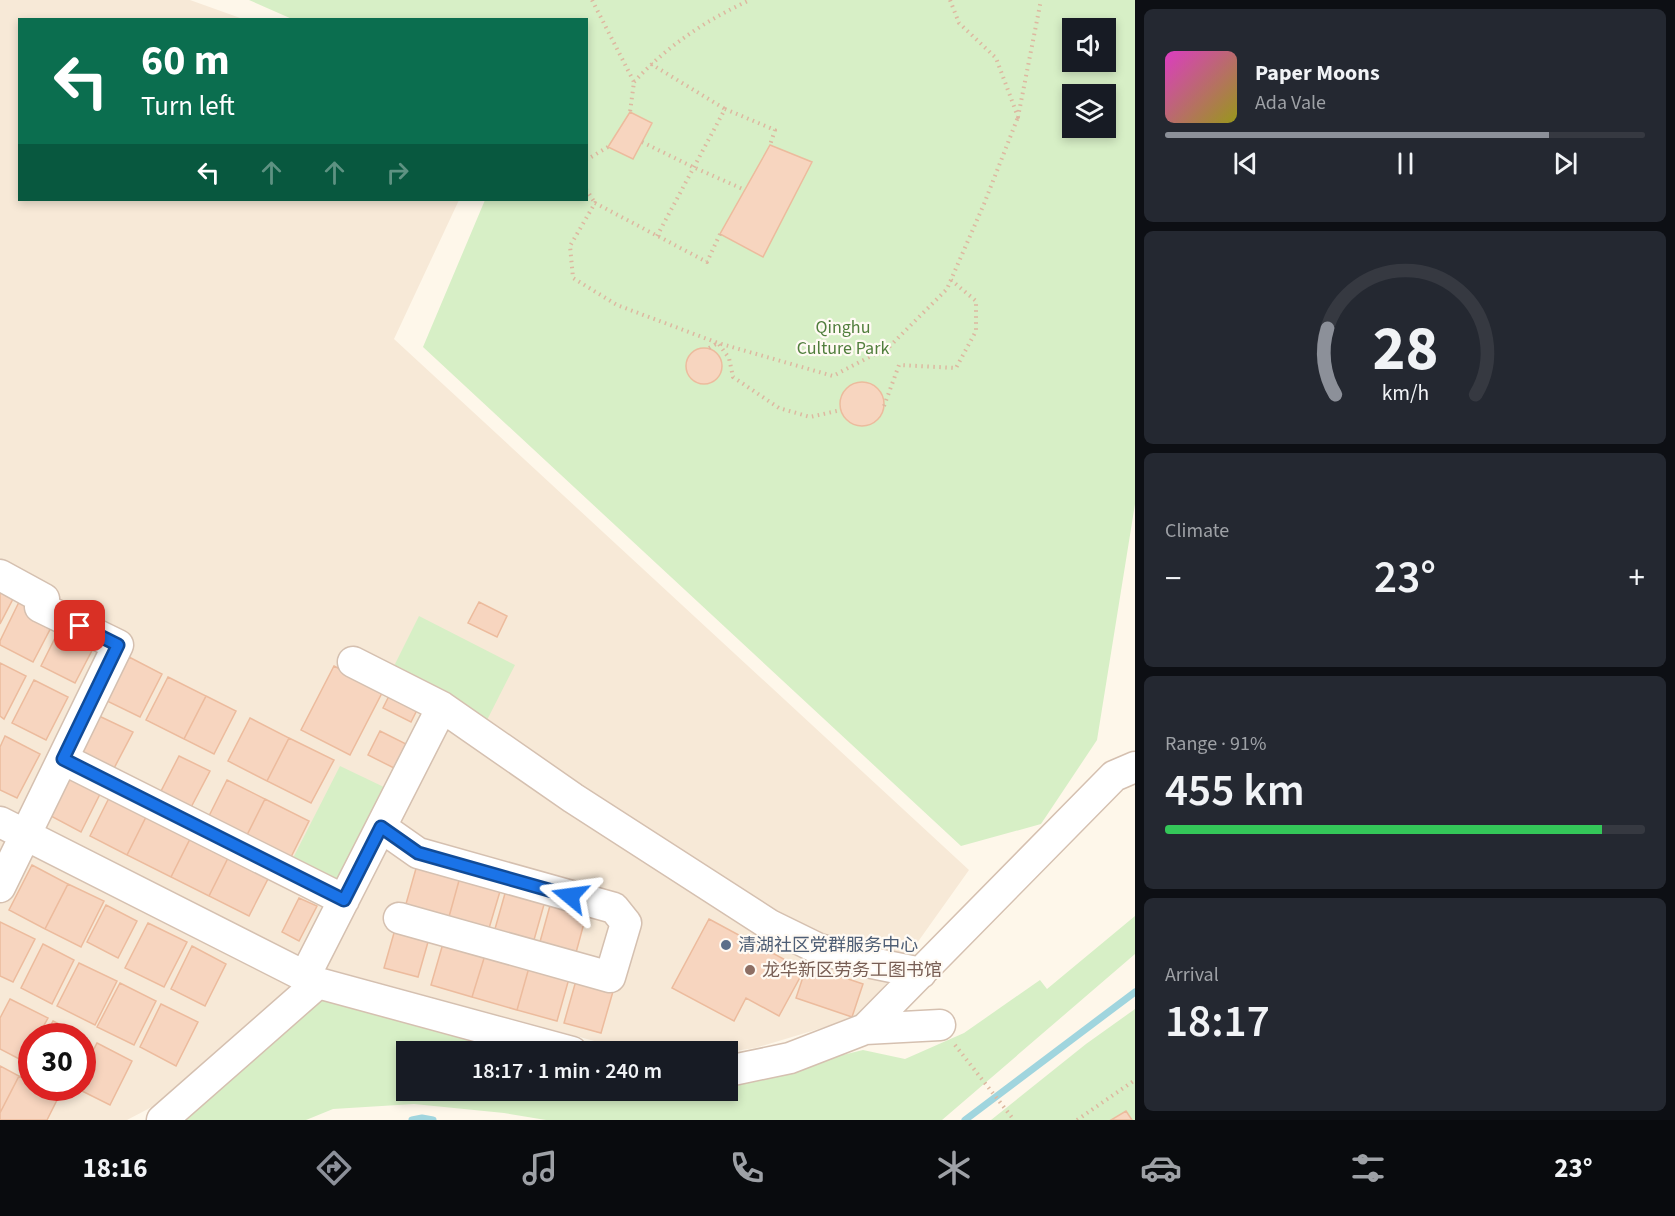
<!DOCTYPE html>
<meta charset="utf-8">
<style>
:root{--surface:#171b24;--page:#242831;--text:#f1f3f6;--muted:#9ea1a6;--line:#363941;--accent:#8c9099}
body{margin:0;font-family:"Source Sans 3","Noto Sans SC",sans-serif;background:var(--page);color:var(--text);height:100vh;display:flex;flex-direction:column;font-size:22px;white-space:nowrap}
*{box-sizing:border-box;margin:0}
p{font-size:20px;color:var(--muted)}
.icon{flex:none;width:33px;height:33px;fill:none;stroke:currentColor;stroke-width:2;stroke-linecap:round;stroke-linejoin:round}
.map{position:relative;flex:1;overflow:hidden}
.panel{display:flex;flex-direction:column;gap:9px;padding:9px;background:#0d0f14;width:540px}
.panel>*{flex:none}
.hud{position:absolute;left:18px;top:18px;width:570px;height:183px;border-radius:0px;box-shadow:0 3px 9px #0003;background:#0b6e4f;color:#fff;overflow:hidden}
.controls{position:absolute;left:1062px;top:18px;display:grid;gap:12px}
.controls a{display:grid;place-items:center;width:54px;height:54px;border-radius:0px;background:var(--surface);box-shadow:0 3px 9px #0003;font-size:30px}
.speed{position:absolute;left:18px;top:1023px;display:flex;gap:12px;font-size:30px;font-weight:700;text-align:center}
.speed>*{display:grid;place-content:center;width:78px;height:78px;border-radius:50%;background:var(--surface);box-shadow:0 3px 9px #0003;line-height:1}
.speed .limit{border:9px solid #d22;background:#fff;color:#111}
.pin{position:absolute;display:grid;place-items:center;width:51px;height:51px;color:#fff;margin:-26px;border-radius:12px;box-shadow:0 3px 9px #0006}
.me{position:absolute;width:66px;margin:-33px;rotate:286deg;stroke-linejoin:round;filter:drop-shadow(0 0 4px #0008)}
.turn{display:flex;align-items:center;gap:21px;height:126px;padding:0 24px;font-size:27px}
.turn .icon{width:78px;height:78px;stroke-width:2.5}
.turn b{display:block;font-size:42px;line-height:51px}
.lanes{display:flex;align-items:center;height:57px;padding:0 24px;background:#0003;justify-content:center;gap:30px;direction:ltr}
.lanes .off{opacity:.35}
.big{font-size:45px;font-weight:600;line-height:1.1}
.panel .tile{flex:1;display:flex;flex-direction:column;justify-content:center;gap:9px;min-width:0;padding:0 21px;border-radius:9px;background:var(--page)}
.panel .dial{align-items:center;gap:0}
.dial svg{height:156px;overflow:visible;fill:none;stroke:var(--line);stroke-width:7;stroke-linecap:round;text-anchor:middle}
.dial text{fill:var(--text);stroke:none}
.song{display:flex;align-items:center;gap:18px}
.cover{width:72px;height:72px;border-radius:9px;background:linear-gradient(135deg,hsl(310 70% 55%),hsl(60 70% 35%))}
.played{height:6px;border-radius:3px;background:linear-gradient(90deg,var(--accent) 80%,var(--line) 80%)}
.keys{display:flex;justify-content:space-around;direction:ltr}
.heat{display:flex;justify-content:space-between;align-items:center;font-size:33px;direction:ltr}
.charge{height:9px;border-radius:4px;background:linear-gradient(90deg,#34c759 91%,var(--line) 0)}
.trip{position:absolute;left:396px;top:1041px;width:342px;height:60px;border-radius:0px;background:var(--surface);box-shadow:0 3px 9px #0003;font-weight:600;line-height:60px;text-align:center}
.menu{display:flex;height:96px;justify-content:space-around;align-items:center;background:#090b0e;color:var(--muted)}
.menu .icon{width:42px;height:42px}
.menu .current{color:var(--accent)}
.menu b{font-size:27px;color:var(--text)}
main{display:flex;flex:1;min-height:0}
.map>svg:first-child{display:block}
</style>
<main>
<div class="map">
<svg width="1135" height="1120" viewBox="0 0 1135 1120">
<rect width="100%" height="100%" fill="#fef7ea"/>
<path fill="#f7e9d7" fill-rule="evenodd" d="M0,0H190L243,19L20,20V200H459L394,339L969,870L895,974L855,1018L755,1048L728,1052L631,1051L329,969L167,1099L127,1120H0ZM32,1036H82V1088H32Z"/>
<path fill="#d7efc6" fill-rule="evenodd" d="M249,0H1135V504L1097,740L1041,824L961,846L423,347L485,200H586V20L292,19ZM1072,28H1106V62H1072ZM1072,94H1106V128H1072Z
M419,616L515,665L486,722L390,674Z
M340,766L388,789L338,886L291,862Z
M1135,916V954L942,1120H546L504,1113L414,1104L333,1109L306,1120H172L311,1006L330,998L522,1051L406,1052V1090H663L680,1095L699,1091L728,1090V1083L863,1050L905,1059L964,1033L1040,980L1047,989Z
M1135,1009V1120H991L1086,1044Z"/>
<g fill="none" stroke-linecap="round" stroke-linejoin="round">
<path stroke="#a0d5de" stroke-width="7" d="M412,1120L422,1118L433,1120
M965,1120L1135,992"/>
</g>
<path fill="#f7d5bf" stroke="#ecbb9d" stroke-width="1.5" d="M630,112L652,123L633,159L608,147Z
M770,145L812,162L763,257L720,234Z
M686 366a18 18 0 1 1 36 0a18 18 0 1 1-36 0Z
M840 404a22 22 0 1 1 44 0a22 22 0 1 1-44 0Z
M0,590L14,597L0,624Z
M20,600L56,618L33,662L0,645V641Z
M479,602L507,616L497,637L468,623Z
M63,622L98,639L75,683L41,666Z
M129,657L162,674L140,717L107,701Z
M0,663L26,676L4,719L0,716Z
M334,666L383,691L350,755L301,730Z
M168,677L206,696L184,739L146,720Z
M34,680L68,697L46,740L12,723Z
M392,690L420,704L411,722L383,708Z
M206,696L236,711L214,754L184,739Z
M99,716L133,732L111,774L78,757Z
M250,718L289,738L267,781L228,761Z
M380,731L406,744L394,768L368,755Z
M5,736L40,754L17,798L0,790V747Z
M289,738L334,760L311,803L267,781Z
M179,756L210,771L188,813L158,797Z
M71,772L103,788L81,832L49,815Z
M227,780L265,799L244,841L206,822Z
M112,792L149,811L127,855L90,836Z
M265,799L309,821L288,863L244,841Z
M149,811L193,833L171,877L127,855Z
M193,833L231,852L209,896L171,877Z
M231,852L271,873L249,916L209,896Z
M32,865L68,884L45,929L9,910Z
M417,865L460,877L447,924L404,911Z
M460,877L501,888L487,935L447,924Z
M68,884L104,901L81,947L45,929Z
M506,890L545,901L532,947L493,936Z
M299,898L317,906L299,941L282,932Z
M551,902L587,912L574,960L538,949Z
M106,905L137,921L118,958L87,942Z
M709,919L804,970L779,1016L746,998L734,1021L672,988Z
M0,922L35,939L13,982L0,976Z
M148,923L187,942L164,987L125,968Z
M396,926L430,935L418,977L384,968Z
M444,940L486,952L472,997L431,985Z
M43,944L74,960L52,1004L21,988Z
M192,946L226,964L205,1006L171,989Z
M486,952L530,964L517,1010L472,997Z
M79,963L117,981L95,1025L57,1006Z
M530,964L570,975L557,1021L517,1010Z
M807,965L863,984L852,1017L796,998Z
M577,977L614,988L601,1033L564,1023Z
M120,983L156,1001L134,1045L97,1027Z
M10,999L48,1018L38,1036H32V1050L25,1062L0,1049V1018Z
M161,1004L198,1022L176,1066L140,1047Z
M53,1021L87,1038L82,1046V1036H45Z
M97,1043L132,1061L110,1105L76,1088H82V1072Z
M0,1066L19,1076L0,1113Z
M19,1076L32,1082V1088H42L59,1096L47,1120H0V1113Z
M1126,1111L1132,1120H1111Z"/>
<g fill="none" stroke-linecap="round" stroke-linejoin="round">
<g stroke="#d5c0b0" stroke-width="33">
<path id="minor" d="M0,575L44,599L40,607L118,645L0,887
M353,662L442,707L573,798L770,925L819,949L872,963L921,973
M63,759L344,900
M0,822L318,983
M381,827L418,853L614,908L626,923L610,977L399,918
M305,976L442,707
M865,1029L940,1025
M728,1071L790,1058L865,1029L1114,776L1135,767
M162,1120L318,983L572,1052"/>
</g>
<path stroke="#ddb8a0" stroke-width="4" stroke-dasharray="1.5 4.5" stroke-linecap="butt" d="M592,0L634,82L630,112
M950,0L959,23L996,58L1018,117L1041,0
M651,64L725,109
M634,82C667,46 706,20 750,0
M642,142L693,167L745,190
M586,160L608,147
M586,189L595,203
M720,234L707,262L595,203L570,246L573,278L617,305L718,343L833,376L890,346L947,289L984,204L1018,117
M657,236L725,109L775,130L770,145
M709,348L718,343L729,358L733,377L779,408L810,417L841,410
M884,406L899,365L956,368L976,331V301L951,280
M955,1045L1014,1120
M1077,1120L1135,1080"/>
<use href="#minor" stroke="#fff" stroke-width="30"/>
</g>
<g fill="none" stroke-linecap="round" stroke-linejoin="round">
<g stroke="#114b97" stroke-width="15">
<path id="route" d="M80,626L118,645L63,759L344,900L381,827L418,853L570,896"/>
</g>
<use href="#route" stroke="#1a73e8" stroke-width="10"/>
</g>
<circle fill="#5c6f8a" stroke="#fffaf3" stroke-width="2" cx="726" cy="945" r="6"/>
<circle fill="#8d6e63" stroke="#fffaf3" stroke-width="2" cx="750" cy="970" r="6"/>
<g text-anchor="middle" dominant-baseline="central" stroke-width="4.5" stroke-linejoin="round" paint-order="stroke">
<g font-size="18" fill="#507e3c" stroke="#fffaf3">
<text x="843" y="327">Qinghu<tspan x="843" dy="21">Culture Park</tspan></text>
</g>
<g font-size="18" fill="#4e5e75" stroke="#fffaf3" text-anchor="start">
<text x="738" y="945">清湖社区党群服务中心</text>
</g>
<g font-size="18" fill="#785e54" stroke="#fffaf3" text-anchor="start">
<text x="762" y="970">龙华新区劳务工图书馆</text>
</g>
</g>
</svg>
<div class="controls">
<a><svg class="icon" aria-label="sound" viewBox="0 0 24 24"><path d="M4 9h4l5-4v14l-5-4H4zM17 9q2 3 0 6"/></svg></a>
<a><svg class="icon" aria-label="layers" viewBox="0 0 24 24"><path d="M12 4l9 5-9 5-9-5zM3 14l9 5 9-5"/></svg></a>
</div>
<div class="speed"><div class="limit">30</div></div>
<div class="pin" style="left:80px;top:626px;background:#d93025"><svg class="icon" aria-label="arrive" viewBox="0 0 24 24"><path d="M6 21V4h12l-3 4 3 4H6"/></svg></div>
<svg class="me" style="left:570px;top:896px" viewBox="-20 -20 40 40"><path d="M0-17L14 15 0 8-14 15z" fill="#1a73e8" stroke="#fff" stroke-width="4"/></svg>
<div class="trip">18:17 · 1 min · 240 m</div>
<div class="hud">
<div class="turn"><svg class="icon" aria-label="left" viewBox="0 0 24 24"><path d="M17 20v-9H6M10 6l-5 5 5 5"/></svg><div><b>60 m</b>Turn left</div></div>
<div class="lanes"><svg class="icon" aria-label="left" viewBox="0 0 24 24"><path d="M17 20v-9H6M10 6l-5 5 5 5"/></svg><svg class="icon off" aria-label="ahead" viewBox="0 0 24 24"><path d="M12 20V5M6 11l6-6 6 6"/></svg><svg class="icon off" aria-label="ahead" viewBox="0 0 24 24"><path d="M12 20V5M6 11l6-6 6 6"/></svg><svg class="icon off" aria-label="right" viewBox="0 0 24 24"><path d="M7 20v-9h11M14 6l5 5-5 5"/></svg></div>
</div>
</div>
<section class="panel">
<div class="tile">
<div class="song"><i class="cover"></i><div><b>Paper Moons</b><p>Ada Vale</p></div></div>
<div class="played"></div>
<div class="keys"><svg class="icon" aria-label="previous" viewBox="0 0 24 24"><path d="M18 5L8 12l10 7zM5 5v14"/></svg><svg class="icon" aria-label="pause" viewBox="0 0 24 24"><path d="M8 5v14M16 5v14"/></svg><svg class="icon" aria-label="next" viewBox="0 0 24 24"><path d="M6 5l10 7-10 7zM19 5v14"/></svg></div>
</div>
<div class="tile dial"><svg viewBox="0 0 100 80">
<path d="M14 69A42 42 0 1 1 86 69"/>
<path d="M14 69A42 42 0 0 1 10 35" stroke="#8c9099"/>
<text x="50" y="56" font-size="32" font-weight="700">28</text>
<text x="50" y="72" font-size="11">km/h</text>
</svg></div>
<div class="tile"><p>Climate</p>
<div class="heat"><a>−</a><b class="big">23°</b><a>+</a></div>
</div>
<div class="tile"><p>Range · 91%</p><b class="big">455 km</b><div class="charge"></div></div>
<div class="tile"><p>Arrival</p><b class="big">18:17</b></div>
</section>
</main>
<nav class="menu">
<b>18:16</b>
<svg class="icon current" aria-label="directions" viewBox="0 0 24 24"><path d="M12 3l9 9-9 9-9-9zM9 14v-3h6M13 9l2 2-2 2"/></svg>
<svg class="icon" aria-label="music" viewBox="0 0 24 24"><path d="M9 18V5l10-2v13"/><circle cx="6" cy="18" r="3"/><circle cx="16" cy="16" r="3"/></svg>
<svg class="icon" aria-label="phone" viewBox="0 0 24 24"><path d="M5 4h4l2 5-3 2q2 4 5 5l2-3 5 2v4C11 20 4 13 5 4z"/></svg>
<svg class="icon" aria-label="climate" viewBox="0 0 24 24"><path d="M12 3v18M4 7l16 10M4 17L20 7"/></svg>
<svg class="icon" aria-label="car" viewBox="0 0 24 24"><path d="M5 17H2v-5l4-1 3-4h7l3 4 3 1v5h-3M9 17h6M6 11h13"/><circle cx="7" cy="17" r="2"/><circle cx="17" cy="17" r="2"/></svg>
<svg class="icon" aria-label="filters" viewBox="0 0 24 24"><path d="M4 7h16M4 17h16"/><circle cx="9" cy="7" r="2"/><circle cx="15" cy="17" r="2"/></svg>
<b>23°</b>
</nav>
